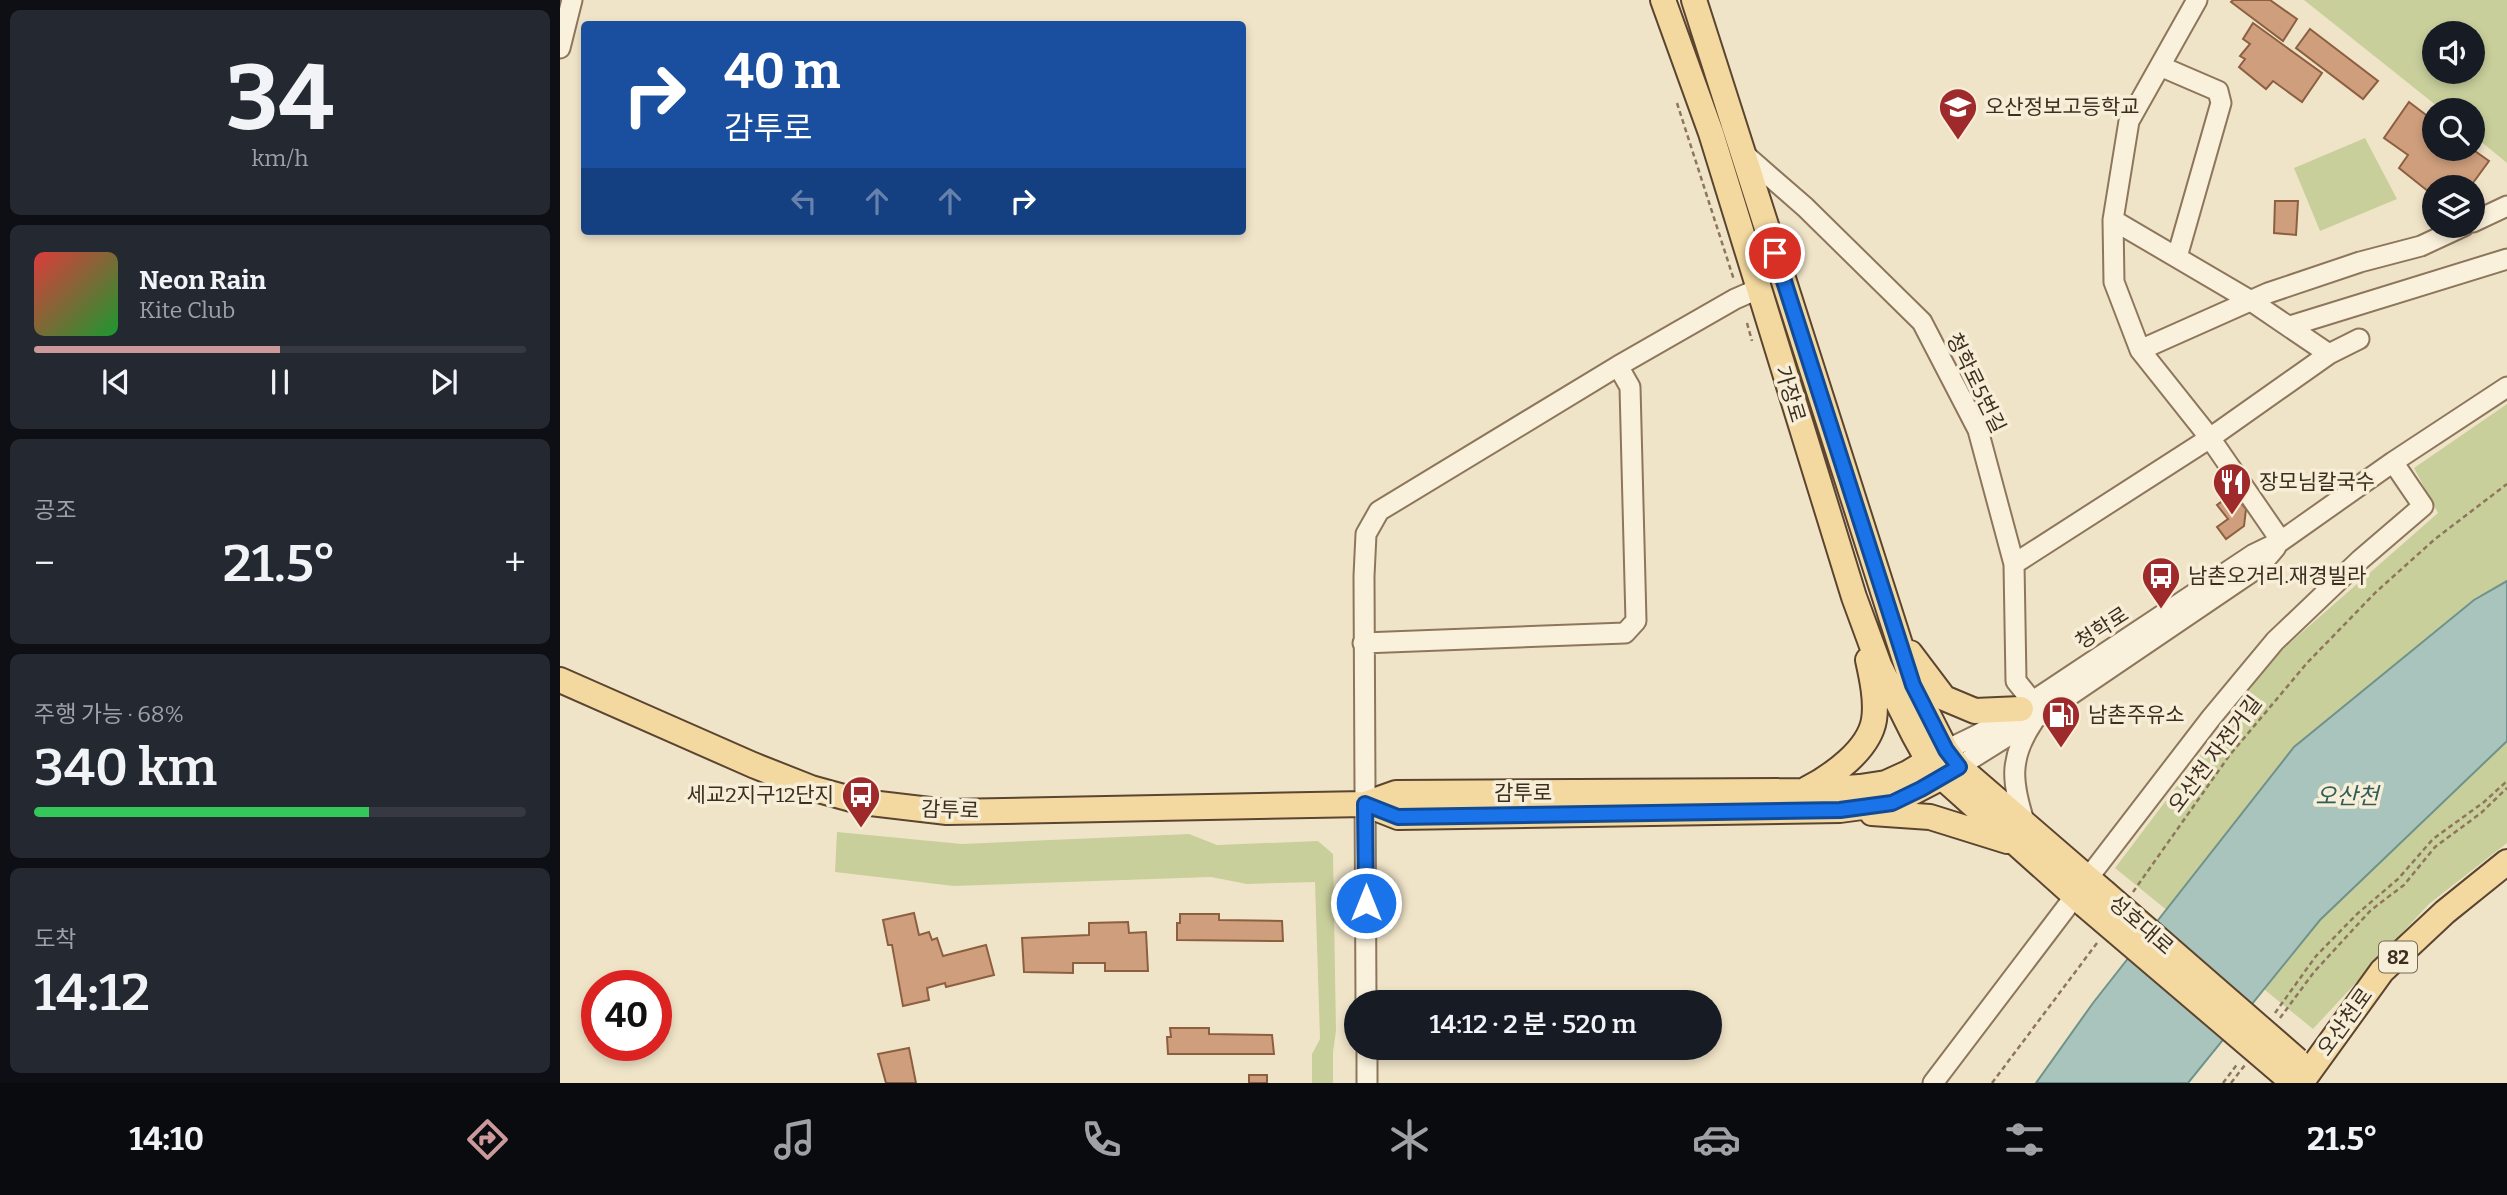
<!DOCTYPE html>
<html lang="ko">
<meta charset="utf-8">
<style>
:root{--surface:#171b24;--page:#242831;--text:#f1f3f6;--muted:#9ea1a6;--line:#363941;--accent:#cc999b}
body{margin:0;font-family:Bitter,"Noto Sans KR",serif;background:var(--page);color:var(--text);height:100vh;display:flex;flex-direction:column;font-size:26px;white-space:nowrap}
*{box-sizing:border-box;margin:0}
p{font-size:23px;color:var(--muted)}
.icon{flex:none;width:38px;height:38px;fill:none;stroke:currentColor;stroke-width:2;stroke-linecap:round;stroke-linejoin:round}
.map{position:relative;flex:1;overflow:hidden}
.side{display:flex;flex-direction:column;gap:10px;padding:10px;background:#0d0f14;width:560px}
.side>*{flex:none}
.banner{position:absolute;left:21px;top:21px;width:665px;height:214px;border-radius:7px;box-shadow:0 4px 10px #0003;background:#1a4fa0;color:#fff;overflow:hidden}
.fabs{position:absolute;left:1862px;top:21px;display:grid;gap:14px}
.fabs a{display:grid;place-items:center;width:63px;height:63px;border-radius:50%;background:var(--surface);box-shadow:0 4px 10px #0003;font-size:35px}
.speed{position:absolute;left:21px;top:970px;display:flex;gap:14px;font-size:35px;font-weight:700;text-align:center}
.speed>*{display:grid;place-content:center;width:91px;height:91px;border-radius:50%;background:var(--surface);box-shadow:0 4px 10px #0003;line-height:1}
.speed .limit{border:10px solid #d22;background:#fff;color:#111}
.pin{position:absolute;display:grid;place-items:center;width:60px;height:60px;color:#fff;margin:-30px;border:4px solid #fff;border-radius:50%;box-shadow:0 2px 7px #0007}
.me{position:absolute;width:77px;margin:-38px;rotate:0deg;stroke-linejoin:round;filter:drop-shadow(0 0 5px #0008)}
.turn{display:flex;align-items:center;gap:24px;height:147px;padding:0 28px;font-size:32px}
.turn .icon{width:91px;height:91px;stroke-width:2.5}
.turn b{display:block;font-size:49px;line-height:60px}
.lanes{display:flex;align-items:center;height:66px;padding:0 28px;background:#0003;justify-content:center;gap:35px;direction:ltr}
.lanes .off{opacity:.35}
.big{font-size:52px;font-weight:600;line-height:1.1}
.side .tile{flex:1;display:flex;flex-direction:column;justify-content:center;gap:10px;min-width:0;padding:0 24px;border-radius:10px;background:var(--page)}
.side .dial{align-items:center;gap:0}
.dial b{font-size:91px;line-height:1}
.song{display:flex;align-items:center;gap:21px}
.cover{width:84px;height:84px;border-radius:10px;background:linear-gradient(135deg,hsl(0 70% 55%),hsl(130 70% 35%))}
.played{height:7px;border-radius:4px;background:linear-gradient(90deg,var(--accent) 50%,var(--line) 50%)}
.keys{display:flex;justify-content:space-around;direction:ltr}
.heat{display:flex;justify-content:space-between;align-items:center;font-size:38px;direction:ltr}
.charge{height:10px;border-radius:5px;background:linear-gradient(90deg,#34c759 68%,var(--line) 0)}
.trip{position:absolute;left:784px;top:990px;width:378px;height:70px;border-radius:35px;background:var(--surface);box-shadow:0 4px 10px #0003;font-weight:600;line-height:70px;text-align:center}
.dock{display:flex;height:112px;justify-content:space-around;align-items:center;background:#090b0e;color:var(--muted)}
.dock .icon{width:49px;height:49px}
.dock .active{color:var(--accent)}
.dock b{font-size:32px;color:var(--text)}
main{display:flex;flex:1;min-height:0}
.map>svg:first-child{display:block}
</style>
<main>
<section class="side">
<div class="tile dial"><b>34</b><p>km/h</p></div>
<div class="tile">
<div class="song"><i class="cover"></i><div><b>Neon Rain</b><p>Kite Club</p></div></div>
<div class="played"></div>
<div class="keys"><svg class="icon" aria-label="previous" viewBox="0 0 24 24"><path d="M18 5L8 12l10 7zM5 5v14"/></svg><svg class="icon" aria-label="pause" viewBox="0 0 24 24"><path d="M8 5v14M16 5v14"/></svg><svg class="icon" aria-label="next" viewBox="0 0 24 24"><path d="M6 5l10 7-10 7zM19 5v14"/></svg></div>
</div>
<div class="tile"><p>공조</p>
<div class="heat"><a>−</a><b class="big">21.5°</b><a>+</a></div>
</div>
<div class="tile"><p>주행 가능 · 68%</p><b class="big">340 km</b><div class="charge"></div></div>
<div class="tile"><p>도착</p><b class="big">14:12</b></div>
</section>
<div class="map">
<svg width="1947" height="1083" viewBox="0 0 1947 1083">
<rect width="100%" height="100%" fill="#f0e4c8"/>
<path fill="#c9cf9b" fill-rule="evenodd" d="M1744,0H1947V163L1913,135V110H1882ZM1874,33H1913V72H1874Z
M1805,138L1837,199L1760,231L1734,168Z
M1947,404V843L1869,904L1753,1029L1555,868L1716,655L1878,513L1854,468Z
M277,832L402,844L629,834L657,845L758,841L773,854L776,1031L773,1052V1083H752V1054L760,1039L755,882L687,884L651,877L394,886L275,872Z"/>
<path fill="#a9c4bc" stroke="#6f938a" stroke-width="2" d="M1947,581V741L1760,920L1628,1083H1476L1533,1003L1734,747L1914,600Z"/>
<path fill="#cf9f7d" stroke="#8d5f41" stroke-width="2" d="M1673,0H1710L1737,19L1723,41L1671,2Z
M1693,23L1762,73L1742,102L1713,81L1706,89L1679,67L1685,59L1680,56L1690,44L1683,39Z
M1750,29L1818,81L1803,99L1736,48Z
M1849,102L1874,121V149H1912L1929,161L1910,187H1874V196L1839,168L1848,155L1824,138Z
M1715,201H1738L1736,235L1714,233Z
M1673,493L1686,509L1684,526L1666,539L1657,527L1668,519L1657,505Z
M354,913L359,935L369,932L372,940L377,938L383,956L426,945L434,975L386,987L385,983L367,988L369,1000L343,1006L332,945H328L323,920Z
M620,914H659V920L722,921L723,941L617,940V923H620Z
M568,922L569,933L586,932L588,971H545V963H513V973L464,972L462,938L529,935V923Z
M610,1028H649V1034L712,1035L714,1054H608L607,1037H611Z
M349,1048L356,1083H326L318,1054Z
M689,1075H707V1083H689Z"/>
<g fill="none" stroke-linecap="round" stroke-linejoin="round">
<g stroke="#8d765c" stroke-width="23">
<path id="minor" d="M1637,0L1569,121L1553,220L1554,282L1580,350L1650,438L1769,354L1799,339
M0,48L12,0
M1600,66L1658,91L1661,103L1617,257
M1183,153L1245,207L1362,322L1418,430L1454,564L1456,681L1472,701
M1553,220L1691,301L1769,354
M1913,222L1947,206
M1730,326L1947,259
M1580,350L1708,293L1800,262L1861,246L1904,226
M1454,564L1650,438L1721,541
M803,643L1065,633L1076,621L1070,387L1058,366
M1386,750L1419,734L1461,709L1694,554L1721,541L1833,462L1947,387
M1387,774L1475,719L1699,567L1716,547
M1465,824C1452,784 1448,759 1473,722
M1528,878L1651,718L1715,641L1800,560L1863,506L1833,462
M806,1003L804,576L806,534L819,511L1058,366L1175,299L1198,289
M807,1048V1083
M1373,1083L1515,896"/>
</g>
<g stroke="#5b4430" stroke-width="28">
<path id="major" d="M1103,0L1151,133L1294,597L1319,665L1354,735L1369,762L1382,777L1525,905
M1134,0L1353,685L1386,750L1399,767L1544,892
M1350,653L1384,698L1415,711L1461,709
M0,680L193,765L251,788L302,802L387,812L805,804L836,793L1244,791L1300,787L1326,783L1348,773L1386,750
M1247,789C1272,776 1309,750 1314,720C1317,701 1312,678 1308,660
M805,804L838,817L1280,810L1332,803L1382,777
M1312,813L1370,817L1447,841
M1741,1083L1822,971L1885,912L1947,862"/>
</g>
<path stroke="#8d765c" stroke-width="2.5" stroke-dasharray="5 3.5" stroke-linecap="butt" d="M1117,103L1174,280
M1187,323L1192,341
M1654,744L1669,756
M1573,892L1669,756L1747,663L1816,592L1875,539L1947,484
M1715,1013L1756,956L1797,914L1838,879L1873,839L1924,802L1947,781
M1720,1018L1754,972L1811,910L1844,885L1875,847L1921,813L1947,788
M1432,1083L1537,943
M1663,1083L1678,1063
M1671,1083L1685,1065"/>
<use href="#minor" stroke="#faf1dc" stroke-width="19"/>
<use href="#major" stroke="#f3d9a0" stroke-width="24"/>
<g stroke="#5b4430" stroke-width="28" stroke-linecap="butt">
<path id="major-bridge" d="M1544,892L1737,1060
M1525,905L1723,1074"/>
</g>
<use href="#major-bridge" stroke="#f3d9a0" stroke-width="24"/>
</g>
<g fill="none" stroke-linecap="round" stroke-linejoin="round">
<g stroke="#114b97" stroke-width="18">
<path id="route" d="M806,903L805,804L838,817L1280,810L1332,803L1361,789L1399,767L1386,750L1353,685L1215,253"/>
</g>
<use href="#route" stroke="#1a73e8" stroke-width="12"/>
</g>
<defs>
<g id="school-pin" transform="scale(2.0125)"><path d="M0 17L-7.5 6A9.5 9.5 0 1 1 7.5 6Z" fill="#9e2a2b" stroke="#f7eed8"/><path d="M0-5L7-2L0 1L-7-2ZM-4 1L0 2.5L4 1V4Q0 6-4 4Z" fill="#fff"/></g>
<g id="restaurant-pin" transform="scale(2.0125)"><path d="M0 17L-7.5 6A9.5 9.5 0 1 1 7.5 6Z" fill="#9e2a2b" stroke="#f7eed8"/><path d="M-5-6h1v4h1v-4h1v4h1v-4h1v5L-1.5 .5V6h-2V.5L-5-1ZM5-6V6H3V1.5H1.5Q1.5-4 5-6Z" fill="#fff"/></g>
<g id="bus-pin" transform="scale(2.0125)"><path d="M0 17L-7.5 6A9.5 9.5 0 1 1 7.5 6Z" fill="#9e2a2b" stroke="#f7eed8"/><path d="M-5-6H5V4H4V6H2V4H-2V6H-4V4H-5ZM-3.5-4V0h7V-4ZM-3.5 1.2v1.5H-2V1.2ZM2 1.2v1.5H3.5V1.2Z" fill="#fff"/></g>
<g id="fuel-pin" transform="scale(2.0125)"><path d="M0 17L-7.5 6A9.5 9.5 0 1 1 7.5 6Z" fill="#9e2a2b" stroke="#f7eed8"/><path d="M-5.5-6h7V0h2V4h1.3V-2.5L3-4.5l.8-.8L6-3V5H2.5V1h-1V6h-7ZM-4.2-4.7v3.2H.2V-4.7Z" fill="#fff"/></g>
</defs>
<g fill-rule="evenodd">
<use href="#school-pin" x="1398" y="107"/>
<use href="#restaurant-pin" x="1672" y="482"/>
<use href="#bus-pin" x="1601" y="576"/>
<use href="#fuel-pin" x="1501" y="715"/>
<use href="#bus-pin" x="301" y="795"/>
</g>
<g text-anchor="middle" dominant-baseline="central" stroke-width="7" stroke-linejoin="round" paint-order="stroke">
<rect fill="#f7eed8" stroke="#756857" stroke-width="2" x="1819" y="941.5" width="38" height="31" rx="5"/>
<g font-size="19" font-weight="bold" fill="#3d2e20">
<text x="1838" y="957">82</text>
</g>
<g font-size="21" fill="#3d2e20" stroke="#f7eed8" text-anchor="start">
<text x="1425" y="107">오산정보고등학교</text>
<text x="1699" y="482">장모님칼국수</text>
<text x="1628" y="576">남촌오거리.재경빌라</text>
<text x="1528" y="715">남촌주유소</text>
<text x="274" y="795" text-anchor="end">세교2지구12단지</text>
</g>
<g font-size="21" fill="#3d2e20" stroke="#f7eed8">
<text transform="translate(1416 383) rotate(64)">청학로5번길</text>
<text transform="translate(1230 394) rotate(73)">가장로</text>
<text transform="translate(1542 628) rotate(-33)">청학로</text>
<text transform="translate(1655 754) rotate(-53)">오산천 자전거길</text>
<text x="963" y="793">감투로</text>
<text transform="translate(390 810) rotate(2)">감투로</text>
<text transform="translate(1581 925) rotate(41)">성호대로</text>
<text transform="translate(1785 1022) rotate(-54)">오산천로</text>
</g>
<g font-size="23" font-style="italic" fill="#2f5d5a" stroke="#f7eed8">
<text x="1787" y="796">오산천</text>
</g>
</g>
</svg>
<div class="fabs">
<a><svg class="icon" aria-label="sound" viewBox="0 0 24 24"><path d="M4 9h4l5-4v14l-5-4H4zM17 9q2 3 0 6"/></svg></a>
<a><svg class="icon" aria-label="search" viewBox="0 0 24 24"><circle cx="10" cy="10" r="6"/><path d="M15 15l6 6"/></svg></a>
<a><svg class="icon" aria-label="layers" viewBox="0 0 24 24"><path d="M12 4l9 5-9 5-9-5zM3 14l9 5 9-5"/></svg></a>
</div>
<div class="speed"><div class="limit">40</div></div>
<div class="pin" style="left:1215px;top:253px;background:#d93025"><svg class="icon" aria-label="arrive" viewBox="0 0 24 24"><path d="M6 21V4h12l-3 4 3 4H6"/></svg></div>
<svg class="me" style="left:806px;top:903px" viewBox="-20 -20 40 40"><circle r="17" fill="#1a73e8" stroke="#fff" stroke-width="3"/><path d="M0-11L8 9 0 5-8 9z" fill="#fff"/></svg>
<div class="trip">14:12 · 2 분 · 520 m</div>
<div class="banner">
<div class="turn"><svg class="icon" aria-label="right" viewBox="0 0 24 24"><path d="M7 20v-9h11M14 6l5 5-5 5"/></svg><div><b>40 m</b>감투로</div></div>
<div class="lanes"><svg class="icon off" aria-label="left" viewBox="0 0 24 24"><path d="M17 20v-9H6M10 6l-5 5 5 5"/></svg><svg class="icon off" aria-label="ahead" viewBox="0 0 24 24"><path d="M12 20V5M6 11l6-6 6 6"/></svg><svg class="icon off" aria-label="ahead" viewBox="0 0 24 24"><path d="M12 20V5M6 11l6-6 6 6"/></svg><svg class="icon" aria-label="right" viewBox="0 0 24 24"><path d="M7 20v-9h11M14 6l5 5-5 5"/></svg></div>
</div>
</div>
</main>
<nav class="dock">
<b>14:10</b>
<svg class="icon active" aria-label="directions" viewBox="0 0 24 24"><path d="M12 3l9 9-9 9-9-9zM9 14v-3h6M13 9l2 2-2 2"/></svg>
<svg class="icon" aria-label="music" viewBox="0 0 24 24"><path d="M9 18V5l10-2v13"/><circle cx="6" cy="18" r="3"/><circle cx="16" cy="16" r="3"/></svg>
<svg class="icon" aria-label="phone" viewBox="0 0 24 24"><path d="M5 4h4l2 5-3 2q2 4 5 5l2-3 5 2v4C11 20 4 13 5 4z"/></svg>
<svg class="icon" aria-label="climate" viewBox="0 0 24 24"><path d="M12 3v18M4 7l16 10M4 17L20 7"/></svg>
<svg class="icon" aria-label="car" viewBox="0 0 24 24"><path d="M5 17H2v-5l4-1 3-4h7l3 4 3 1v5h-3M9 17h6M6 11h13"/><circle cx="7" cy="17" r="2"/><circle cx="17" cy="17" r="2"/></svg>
<svg class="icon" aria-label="filters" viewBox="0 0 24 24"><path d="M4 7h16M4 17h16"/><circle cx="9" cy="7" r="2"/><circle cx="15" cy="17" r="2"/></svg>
<b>21.5°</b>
</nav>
